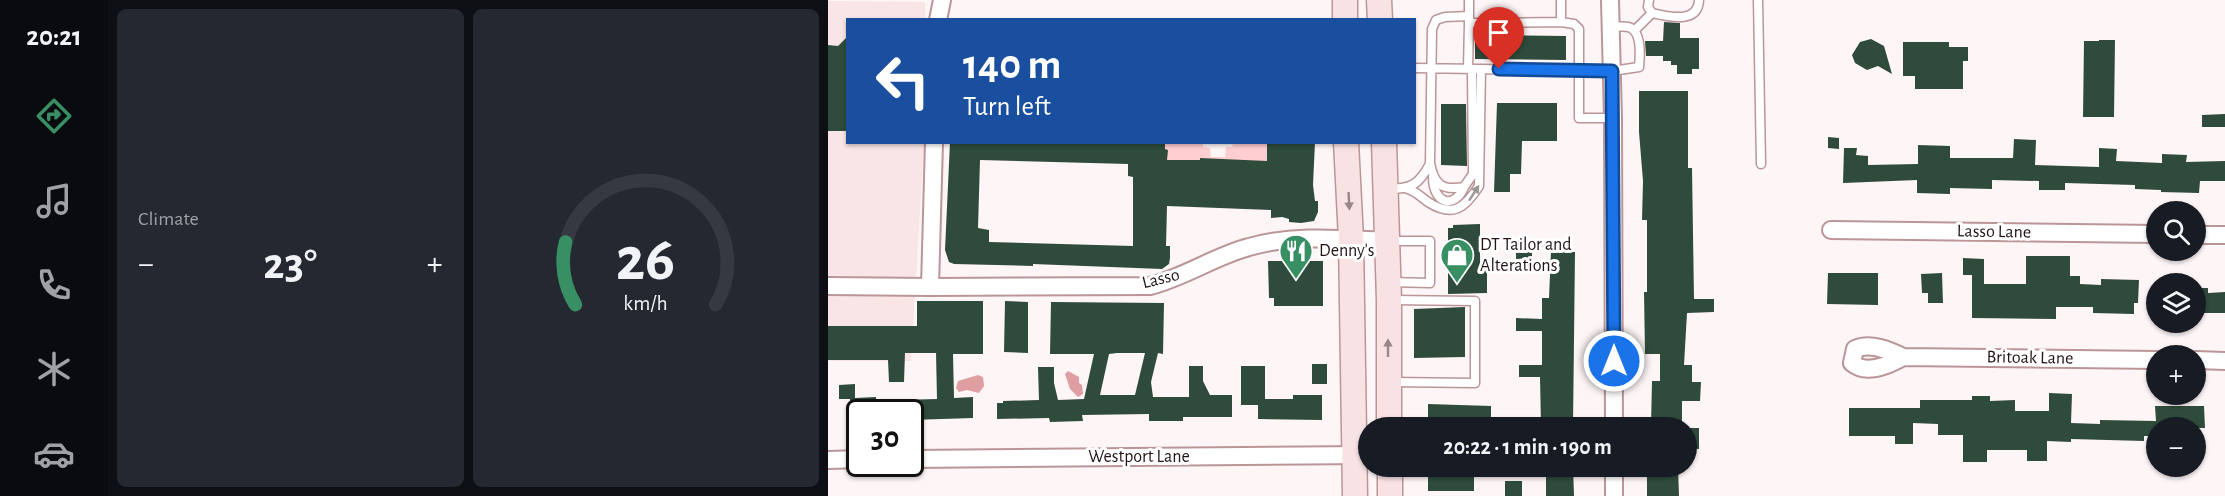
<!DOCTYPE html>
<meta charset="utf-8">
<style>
:root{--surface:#171b24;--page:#242831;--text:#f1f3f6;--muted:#9ea1a6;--line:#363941;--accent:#378f63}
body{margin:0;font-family:"Alegreya Sans",sans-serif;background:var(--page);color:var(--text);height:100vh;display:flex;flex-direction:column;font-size:22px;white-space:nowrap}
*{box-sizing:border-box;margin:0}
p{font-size:20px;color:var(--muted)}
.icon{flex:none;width:33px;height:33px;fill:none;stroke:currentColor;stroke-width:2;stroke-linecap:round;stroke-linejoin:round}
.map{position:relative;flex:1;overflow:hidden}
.details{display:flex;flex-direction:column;gap:9px;padding:9px;background:#0d0f14;width:720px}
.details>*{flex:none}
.guide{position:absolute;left:18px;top:18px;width:570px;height:126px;border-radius:0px;box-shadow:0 2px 4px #0004;background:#1a4fa0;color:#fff;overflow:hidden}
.buttons{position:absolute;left:1318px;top:201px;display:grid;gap:12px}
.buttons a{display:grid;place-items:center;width:60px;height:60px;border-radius:50%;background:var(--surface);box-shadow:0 2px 4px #0004;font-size:30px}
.speed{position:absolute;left:18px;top:399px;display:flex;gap:12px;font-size:30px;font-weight:700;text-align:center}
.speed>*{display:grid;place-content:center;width:78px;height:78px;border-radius:50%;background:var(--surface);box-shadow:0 2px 4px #0004;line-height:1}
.speed .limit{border:3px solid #111;border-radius:9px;background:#fff;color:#111}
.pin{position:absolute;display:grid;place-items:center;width:51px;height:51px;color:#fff;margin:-62px -26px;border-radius:50% 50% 50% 0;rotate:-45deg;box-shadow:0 0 6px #0007}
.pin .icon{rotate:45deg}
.me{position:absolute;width:66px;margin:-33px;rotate:0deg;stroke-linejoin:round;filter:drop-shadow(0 0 4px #0008)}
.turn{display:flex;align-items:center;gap:21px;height:126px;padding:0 18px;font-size:27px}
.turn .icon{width:78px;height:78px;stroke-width:2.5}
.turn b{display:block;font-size:42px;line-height:51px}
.big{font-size:45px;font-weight:600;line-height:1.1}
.details .tile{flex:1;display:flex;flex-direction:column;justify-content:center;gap:9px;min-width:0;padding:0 21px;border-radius:9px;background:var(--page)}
.details .dial{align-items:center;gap:0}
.dial svg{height:156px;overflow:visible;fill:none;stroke:var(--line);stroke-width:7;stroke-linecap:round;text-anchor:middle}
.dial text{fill:var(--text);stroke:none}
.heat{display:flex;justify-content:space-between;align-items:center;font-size:33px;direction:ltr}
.details .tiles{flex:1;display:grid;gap:9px;grid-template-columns:repeat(2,1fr)}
.trip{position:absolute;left:530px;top:417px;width:339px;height:60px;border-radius:30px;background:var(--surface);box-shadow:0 2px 4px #0004;font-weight:600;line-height:60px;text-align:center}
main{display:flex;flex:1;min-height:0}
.tab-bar{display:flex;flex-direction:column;width:108px;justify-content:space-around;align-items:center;background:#090b0e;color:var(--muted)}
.tab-bar .icon{width:42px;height:42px}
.tab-bar .current{color:var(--accent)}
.tab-bar b{font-size:27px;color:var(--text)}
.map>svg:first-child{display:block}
</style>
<main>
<nav class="tab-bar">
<b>20:21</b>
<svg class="icon current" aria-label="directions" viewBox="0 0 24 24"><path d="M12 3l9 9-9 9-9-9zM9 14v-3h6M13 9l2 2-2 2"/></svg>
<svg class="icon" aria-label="music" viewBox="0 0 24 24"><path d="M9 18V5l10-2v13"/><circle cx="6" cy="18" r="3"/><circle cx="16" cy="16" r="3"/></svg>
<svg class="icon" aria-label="phone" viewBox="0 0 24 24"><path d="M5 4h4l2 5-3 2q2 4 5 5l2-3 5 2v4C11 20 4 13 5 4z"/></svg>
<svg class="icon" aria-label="climate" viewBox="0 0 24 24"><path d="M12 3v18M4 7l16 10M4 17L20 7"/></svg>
<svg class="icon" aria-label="car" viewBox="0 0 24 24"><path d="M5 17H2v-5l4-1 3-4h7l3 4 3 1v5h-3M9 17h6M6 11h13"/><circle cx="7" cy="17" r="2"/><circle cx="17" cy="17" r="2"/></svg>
</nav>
<section class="details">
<div class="tiles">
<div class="tile"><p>Climate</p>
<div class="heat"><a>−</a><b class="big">23°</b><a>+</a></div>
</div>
<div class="tile dial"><svg viewBox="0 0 100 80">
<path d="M14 69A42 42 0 1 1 86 69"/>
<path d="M14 69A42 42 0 0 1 9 37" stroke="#378f63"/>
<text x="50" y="56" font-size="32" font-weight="700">26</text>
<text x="50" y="72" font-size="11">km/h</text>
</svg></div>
</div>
</section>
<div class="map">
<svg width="1397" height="496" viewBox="0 0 1397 496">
<rect width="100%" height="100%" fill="#fef5f6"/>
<path fill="#f9e5e6" d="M0,1L97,2V19L20,20V142L96,143L83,361H0Z"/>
<path fill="#feced1" d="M337,143H375V147L382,148L383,157H397L398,147H404L405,143H439L443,163L372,158V160H365L364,162L341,160L337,162L340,150L337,149Z"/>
<path fill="#de9ea2" d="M240,371L251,377V383L254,385L255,394L250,397L242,389L237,374Z
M150,375L155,377L156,386L151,393L139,390L131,392L128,388L130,381Z"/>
<path fill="#2f4b3b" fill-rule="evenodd" d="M836,22L852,23V38H871V69H864V74H849V65H843V61H835V56H818L817,41H835Z
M647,35L738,36V60L647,59Z
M20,36V131H0V45L10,46Z
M1043,39L1056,46L1064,74L1050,66L1039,70L1027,63L1024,55L1032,42Z
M1271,40H1287L1286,117H1255L1256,41H1271Z
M1075,42H1121V47H1140V61H1135V89H1087V76H1075Z
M811,91H860V168H864L866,299H886V312L859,313L856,365H864V382H873L872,401H854V426L823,425L824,381H832V354H817L816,292H819V220H814L815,181L811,132Z
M669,103H729V141H694L693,174H682V192H666Z
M613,104H638L639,166L613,165Z
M1397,114V127H1374V115Z
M1000,137L1011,138V149L1000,148Z
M1186,139L1208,140L1207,165L1271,167V148L1289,149L1288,161L1334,163V154L1359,155L1358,162L1397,161V181H1372L1371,193L1333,192V190L1307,189V185L1237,183V190H1211V181L1164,180V189L1122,188V194L1089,193V180L1015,183L1016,148H1029L1028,155L1040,156V165L1090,164V145L1122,146V158H1185Z
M122,142H337V149L340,150L339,160H372V158L439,161V142H487L485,185L487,201H490V212L486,221L473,223L461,222V219L454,217L443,218V210L339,206L338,246H342V258L341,264L334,269L205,264V266L126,264L121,262L117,250ZM152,160L300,164V176L305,177V246L161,242V230L150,228Z
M652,224V262H659V293L620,294V228H625V225Z
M704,242V258L688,259V243Z
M723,251L747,252L745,426L713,427L712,377H691V365H714V331H688V318L714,319V298H721Z
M1198,256H1242V276H1252V284L1273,285V279L1311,280L1310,303H1306V314L1265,313V307H1228V319L1144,318V275H1135V258L1156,259V284H1198Z
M440,261H495V306H446V298H441Z
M1000,273H1050V305L999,304Z
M1114,273L1115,303H1100V293H1094L1093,274Z
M1368,288H1380V293L1397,292V313H1368Z
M89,301H155V354H125L126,398L145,397V418L82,420V412H71L70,400L109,399L108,353H77L76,382H61L60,360H0V326H89Z
M177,301L200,302V353L176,352Z
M223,302L336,303L335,354L330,353L323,382L325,397H361V366H375V381L382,395H404V417H355V421H321V414L254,415L255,421L222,422L221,418L169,419V403H175V401L211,400L210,367H226V383L230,400L256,399L266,354H222ZM289,353H317L307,395H272L281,354Z
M637,307V357L586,358V309Z
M484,364H499V384H484Z
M413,366H437V399H465V395H494V420L430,419V405H413Z
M27,384V398L48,397L49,412H23L22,399H11V385Z
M1221,393L1244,394L1243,423L1272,424V420L1328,421L1327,406H1376L1377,428H1329V436H1316V441L1243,439V442L1219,441V461H1199V450H1159V462H1135V435H1110V424L1085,423V444H1067V436H1021V408H1092V400H1144V396H1162V401L1187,400V411H1221Z
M600,404L663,406V421H629V428H600Z
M858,428H871V449L858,448Z
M600,466H621V476H646V491H600Z
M718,466H745L746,496H718Z
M819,466H850L851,496H819Z
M677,481H694V496H677Z"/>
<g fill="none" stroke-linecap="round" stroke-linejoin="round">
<g stroke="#bb9698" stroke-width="11">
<path id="lane" d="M641,0V23L733,22V0
M821,0L820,7L824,13C841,17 870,24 871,0
M930,0L933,164
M641,16L617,17L608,20L604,29L602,163C606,184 613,191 636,187L645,174L644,69
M733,22L746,24L751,29V118H785
M807,30L824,13
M586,68L784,71L811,67C812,57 814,34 803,28C798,25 789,27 783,27
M640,69L641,23
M605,177C605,204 627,211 637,185
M561,189C584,189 591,184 602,164
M580,189C589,192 593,197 600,202C625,218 637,208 651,186L653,69
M562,282L602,283V241H562
M563,382L647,383V301L564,300"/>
</g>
<g stroke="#bb9698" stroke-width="20">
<path id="street" d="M782,0L785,118L786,428
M110,20L114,0
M1003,230L1329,234
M1368,235H1397
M0,286L102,287L106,142
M102,287L322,286C357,277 387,256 421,247C466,234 513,239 559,241
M1075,357C1061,365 1038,375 1024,363L1027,349C1042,342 1061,350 1075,357L1329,360
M1368,360L1397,361
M82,459L540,455
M0,460L32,459
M786,466V496"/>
</g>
<g stroke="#bb9698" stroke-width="27">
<path id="secondary" d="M517,0V20
M551,0L552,20
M518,142L523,239L527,496
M556,142L561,300V428
M562,466V496"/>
</g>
<use href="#lane" stroke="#fff" stroke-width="8"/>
<use href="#street" stroke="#fff" stroke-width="16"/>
<use href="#secondary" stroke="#f9e2e3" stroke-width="24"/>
</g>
<defs><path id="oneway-solid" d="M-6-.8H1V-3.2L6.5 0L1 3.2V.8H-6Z" transform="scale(1.5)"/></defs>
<use fill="#9c9696" href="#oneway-solid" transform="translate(646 193) rotate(-57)"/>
<g fill="#998687">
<use href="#oneway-solid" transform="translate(521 201) rotate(87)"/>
<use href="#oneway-solid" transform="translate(560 348) rotate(-90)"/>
</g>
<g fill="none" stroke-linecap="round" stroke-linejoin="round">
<g stroke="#114b97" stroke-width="15">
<path id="route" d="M671,69L784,71L786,361"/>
</g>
<use href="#route" stroke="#1a73e8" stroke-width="10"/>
</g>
<defs>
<g id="restaurant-pin" transform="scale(1.725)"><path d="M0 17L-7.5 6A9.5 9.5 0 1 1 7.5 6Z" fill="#378f63" stroke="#fff"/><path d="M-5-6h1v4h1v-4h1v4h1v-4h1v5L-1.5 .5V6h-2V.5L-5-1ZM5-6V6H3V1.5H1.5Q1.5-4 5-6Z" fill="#fff"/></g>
<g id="shop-pin" transform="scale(1.725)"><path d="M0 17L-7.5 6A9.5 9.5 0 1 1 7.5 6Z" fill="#378f63" stroke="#fff"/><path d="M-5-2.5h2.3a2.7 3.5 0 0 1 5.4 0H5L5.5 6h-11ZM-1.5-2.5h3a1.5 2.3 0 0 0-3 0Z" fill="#fff"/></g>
</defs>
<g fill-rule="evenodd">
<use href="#restaurant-pin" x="468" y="251"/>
<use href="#shop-pin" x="629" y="255"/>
</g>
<g text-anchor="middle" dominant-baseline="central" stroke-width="6" stroke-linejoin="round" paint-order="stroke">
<g font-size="18" fill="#231516" stroke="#fff">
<text transform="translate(1166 232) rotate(1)">Lasso Lane</text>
<text transform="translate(333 279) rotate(-14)">Lasso</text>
<text transform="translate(1202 358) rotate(1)">Britoak Lane</text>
<text x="311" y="457">Westport Lane</text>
</g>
<g font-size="18" fill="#231516" stroke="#fff" text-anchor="start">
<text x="652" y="245">DT Tailor and<tspan x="652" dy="21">Alterations</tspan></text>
<text x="491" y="251">Denny's</text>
</g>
</g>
</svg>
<div class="buttons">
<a><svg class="icon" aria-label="search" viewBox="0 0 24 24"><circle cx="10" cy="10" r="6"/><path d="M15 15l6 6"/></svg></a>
<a><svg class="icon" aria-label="layers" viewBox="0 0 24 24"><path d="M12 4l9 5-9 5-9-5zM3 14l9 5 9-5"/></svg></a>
<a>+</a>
<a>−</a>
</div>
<div class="speed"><div class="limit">30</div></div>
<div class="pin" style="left:671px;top:69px;background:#d93025"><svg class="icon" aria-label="arrive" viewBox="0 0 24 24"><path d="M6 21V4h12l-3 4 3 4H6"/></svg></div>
<svg class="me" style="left:786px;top:361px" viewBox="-20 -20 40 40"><circle r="17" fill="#1a73e8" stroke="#fff" stroke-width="3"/><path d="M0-11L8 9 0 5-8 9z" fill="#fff"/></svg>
<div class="trip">20:22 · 1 min · 190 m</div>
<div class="guide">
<div class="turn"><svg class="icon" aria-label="left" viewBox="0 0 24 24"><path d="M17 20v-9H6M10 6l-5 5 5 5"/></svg><div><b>140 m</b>Turn left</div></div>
</div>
</div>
</main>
